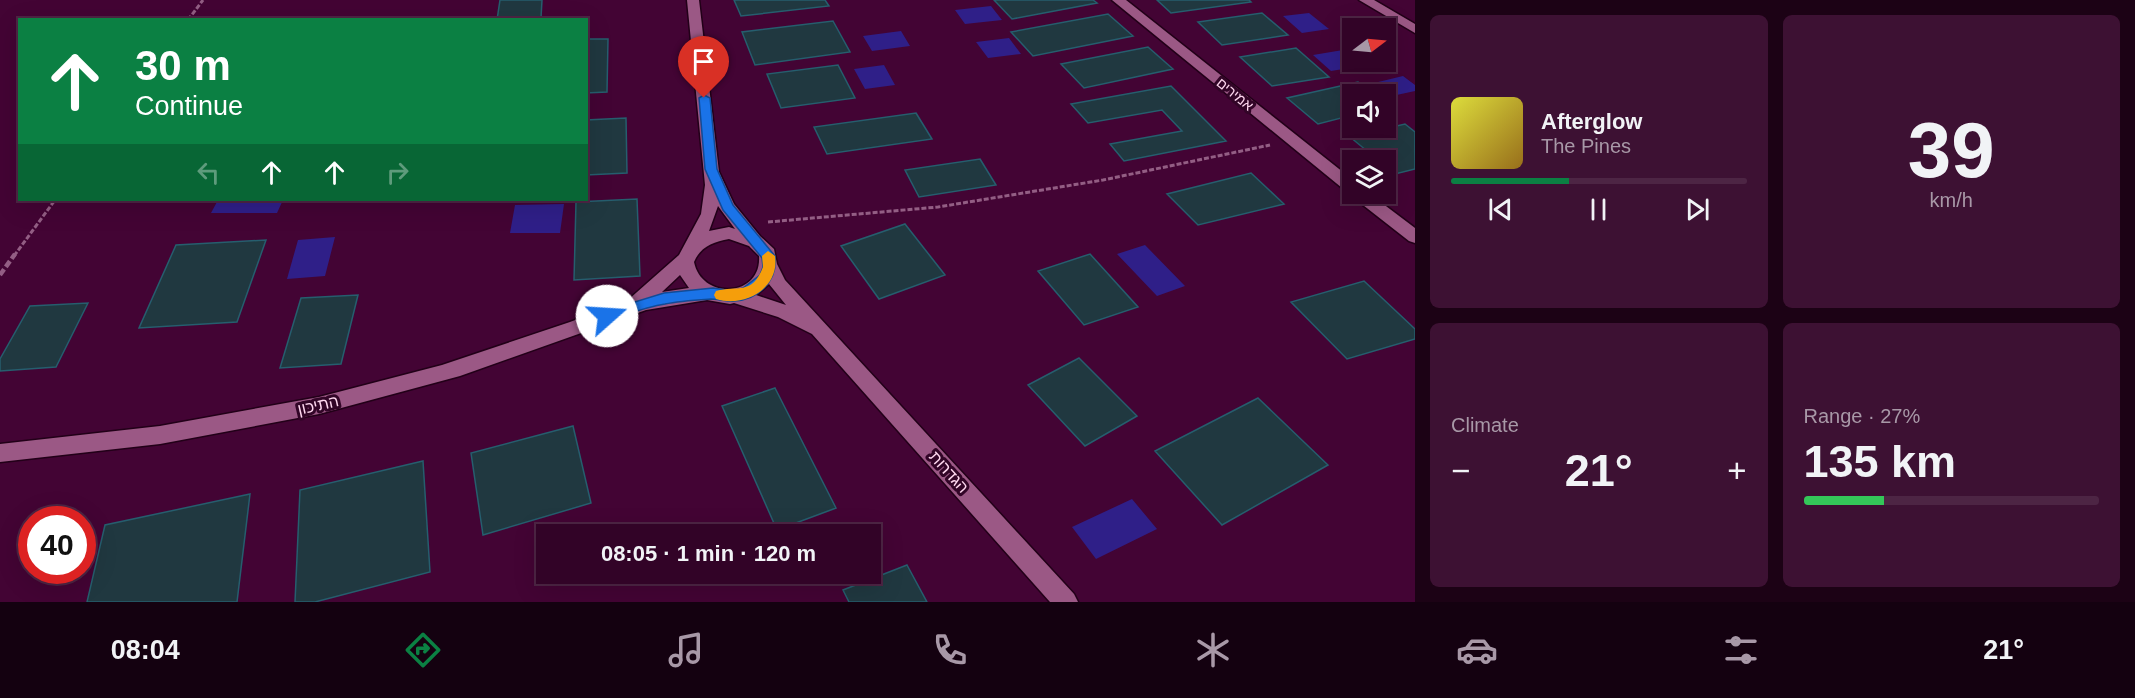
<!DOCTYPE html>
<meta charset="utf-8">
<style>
:root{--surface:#320327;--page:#3d1133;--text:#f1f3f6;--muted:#a898a7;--line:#4d2544;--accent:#0b8043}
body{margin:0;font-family:Arial,Heebo,sans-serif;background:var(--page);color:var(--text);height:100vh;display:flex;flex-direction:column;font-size:22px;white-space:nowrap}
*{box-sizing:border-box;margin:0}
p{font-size:20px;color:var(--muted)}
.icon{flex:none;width:33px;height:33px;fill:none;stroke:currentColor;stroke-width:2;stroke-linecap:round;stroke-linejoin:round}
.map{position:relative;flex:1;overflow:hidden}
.drawer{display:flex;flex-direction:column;gap:15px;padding:15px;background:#1c0215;width:720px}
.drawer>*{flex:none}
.top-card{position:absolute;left:18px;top:18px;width:570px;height:183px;border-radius:0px;box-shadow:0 6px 24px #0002,0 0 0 2px var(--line);background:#0b8043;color:#fff;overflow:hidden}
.needle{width:39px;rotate:74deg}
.buttons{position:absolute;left:1342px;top:18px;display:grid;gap:12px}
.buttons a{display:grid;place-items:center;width:54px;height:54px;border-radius:0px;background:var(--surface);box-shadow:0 6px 24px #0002,0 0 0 2px var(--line);font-size:30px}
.speed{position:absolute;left:18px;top:506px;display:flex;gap:12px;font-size:30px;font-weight:700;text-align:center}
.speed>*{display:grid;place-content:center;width:78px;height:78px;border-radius:50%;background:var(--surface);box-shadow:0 6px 24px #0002,0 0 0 2px var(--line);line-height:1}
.speed .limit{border:9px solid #d22;background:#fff;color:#111}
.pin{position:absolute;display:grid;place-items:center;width:51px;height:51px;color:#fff;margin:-62px -26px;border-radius:50% 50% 50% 0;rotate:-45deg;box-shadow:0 0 6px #0007}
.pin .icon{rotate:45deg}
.me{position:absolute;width:66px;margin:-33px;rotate:71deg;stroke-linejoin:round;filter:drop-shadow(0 0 4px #0008)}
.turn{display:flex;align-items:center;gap:21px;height:126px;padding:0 18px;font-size:27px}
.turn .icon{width:78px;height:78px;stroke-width:2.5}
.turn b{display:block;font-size:42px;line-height:51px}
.lanes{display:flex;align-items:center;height:57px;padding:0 18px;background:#0003;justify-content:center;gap:30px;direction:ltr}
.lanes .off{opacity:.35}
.big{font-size:45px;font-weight:700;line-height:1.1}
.drawer .card{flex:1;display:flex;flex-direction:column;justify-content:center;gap:9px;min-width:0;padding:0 21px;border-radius:9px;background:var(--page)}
.drawer .dial{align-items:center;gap:0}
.dial b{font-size:78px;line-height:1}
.song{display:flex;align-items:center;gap:18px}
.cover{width:72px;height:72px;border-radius:9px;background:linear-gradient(135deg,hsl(60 70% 55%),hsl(40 70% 35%))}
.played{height:6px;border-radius:3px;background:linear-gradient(90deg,var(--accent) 40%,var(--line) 40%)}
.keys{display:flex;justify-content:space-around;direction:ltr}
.heat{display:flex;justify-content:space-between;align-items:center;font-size:33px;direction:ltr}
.charge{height:9px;border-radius:4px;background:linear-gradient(90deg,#34c759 27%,var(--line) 0)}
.drawer .tiles{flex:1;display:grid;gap:15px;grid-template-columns:repeat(2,1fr)}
.trip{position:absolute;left:536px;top:524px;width:345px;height:60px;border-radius:0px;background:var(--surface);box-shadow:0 6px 24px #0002,0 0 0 2px var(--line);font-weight:700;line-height:60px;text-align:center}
.tab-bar{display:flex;height:96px;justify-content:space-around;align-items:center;background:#140110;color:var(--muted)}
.tab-bar .icon{width:42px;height:42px}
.tab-bar .active{color:var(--accent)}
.tab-bar b{font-size:27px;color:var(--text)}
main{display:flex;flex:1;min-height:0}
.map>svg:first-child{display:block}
</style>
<main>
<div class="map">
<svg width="1415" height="602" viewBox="0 0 1415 602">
<rect width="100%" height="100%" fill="#430434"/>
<path fill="#2f1f88" d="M991,6L1002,20L965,24L955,10Z
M1309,13L1329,29L1302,33L1283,16Z
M901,31L910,46L872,51L863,36Z
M1009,38L1021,54L988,58L976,42Z
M1349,49L1353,52V62H1364L1368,65L1331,71L1313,55Z
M884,65L895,85L865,89L854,69Z
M1403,76L1415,85V91L1392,96L1374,83Z
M218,200H283L277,213H211Z
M564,204L560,233H510L515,205Z
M335,237L325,276L287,279L298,240Z
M1145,245L1185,286L1157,296L1117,254Z
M1132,499L1157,529L1096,559L1072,527Z"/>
<path fill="#203840" stroke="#265e6e" stroke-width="1.5" d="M500,0H542L541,18L497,20Z
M734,0H825L829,6L741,16Z
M994,0H1093L1097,3L1012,19Z
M1157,0H1249L1251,2L1171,13Z
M1262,13L1288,35L1222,45L1198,22Z
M1108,14L1133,36L1033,56L1011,32Z
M833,21L850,52L755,65L742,32Z
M586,39H608L607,92L586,93Z
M1148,47L1173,69L1084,88L1061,64Z
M1296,48L1329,77L1272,86L1240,57Z
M838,65L855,98L781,108L767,74Z
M1358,82L1374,94H1353V115L1318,124L1287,98Z
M1171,86L1226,141L1124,161L1110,144L1182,131L1162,110L1088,123L1071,104Z
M916,113L932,139L827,154L814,127Z
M626,118L627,173L586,175V120Z
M1405,124L1415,132V169L1395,174L1386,167V160H1378L1350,137Z
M980,159L996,185L919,197L905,170Z
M1251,173L1284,204L1198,225L1167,194Z
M637,199L640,276L574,280L576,202Z
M905,224L945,275L879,299L841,246Z
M266,240L237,322L139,328L176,245Z
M1090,254L1138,307L1084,325L1038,271Z
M1364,281L1415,329V339L1347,359L1291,302Z
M358,295L341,364L280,368L301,298Z
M88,303L56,367L0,371V359L30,306Z
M1079,358L1137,416L1085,446L1028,385Z
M775,388L836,508L777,530L722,406Z
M1258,398L1328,465L1222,525L1155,451Z
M573,426L591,503L483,535L471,453Z
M423,461L430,572L315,602H295L300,490Z
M250,494L237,602H87L105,525Z
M907,565L927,602H849L843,590Z"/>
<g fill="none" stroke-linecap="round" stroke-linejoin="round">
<g stroke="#220018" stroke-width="3">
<path id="minor" d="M687,0H699L719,172L734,204L760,236L774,249L777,264L785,280L1074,594L1078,602H1050L812,334L778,317L734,303L730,304L707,300L646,310L460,376L319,414L160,444L0,462V444L160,426L319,397L442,365L570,322L628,300L679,255L701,214L705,185ZM718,206L735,229L729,227L709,231ZM729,239L749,246L759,256C762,297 702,301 694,262C700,247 713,242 729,239ZM680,275L689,288L662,292ZM769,284L786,305L756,295Z
M1112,0H1126L1353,180V194H1370L1415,228V243L1409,241L1354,198L1352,193L1347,192Z
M1359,0H1374L1415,24V33Z"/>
</g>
<path stroke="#935e84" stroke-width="3" stroke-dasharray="5 2" stroke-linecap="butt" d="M188,20L203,0
M768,222L938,207L1103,180L1270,145
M14,256L55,200"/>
<path stroke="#935e84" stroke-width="4.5" stroke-dasharray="7 3" stroke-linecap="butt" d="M0,275L15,254"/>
<use href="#minor" fill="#9b5885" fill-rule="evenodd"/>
</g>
<path fill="#1a73e8" stroke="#114b97" stroke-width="1.5" d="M704,95L710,98L717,169L733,205L775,256C778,281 758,300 734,301C726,302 718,299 711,299C696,300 679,301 665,304C645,307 626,315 607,321L602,320L600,316L602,312L664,293L713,288L733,291L743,288L760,275L763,267L762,258L723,210L705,169L699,98Z"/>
<path fill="#f59e0b" d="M768,251L775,256C780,288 745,308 716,299L714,295L716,291C737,285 752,296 763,267L762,256Z"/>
<g text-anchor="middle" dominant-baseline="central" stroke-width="6" stroke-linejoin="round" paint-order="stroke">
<g font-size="14" fill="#fed7ef" stroke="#320527">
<text transform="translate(1235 94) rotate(39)">אמירים</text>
</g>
<g font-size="16" fill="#fed7ef" stroke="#320527">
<text transform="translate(318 405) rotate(-13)">התיכון</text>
<text transform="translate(949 472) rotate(48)">הגדרות</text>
</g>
</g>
</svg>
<div class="buttons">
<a><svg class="needle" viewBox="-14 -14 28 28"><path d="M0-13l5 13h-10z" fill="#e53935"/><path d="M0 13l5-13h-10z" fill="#a898a7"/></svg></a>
<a><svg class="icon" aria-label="sound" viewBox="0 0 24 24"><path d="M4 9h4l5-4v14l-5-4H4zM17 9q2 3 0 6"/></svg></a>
<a><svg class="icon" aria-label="layers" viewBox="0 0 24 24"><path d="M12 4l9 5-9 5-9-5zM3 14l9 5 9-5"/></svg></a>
</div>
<div class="speed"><div class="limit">40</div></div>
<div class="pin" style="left:704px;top:98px;background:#d93025"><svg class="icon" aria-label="arrive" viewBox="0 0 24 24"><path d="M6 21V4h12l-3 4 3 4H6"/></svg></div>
<svg class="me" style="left:607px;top:316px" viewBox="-20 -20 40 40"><circle r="19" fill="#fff"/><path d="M0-13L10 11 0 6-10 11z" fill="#1a73e8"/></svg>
<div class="trip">08:05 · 1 min · 120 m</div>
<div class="top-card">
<div class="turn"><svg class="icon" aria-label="ahead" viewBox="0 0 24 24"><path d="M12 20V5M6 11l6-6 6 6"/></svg><div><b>30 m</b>Continue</div></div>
<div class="lanes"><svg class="icon off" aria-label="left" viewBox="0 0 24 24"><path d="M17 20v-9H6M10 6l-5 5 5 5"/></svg><svg class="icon" aria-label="ahead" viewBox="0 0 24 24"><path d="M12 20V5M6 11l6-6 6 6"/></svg><svg class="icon" aria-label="ahead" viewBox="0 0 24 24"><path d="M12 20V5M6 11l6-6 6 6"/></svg><svg class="icon off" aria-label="right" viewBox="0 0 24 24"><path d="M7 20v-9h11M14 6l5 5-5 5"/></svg></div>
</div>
</div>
<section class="drawer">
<div class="tiles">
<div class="card">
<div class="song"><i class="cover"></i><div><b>Afterglow</b><p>The Pines</p></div></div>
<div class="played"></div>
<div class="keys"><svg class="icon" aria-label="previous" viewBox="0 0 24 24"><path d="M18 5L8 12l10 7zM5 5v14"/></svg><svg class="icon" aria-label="pause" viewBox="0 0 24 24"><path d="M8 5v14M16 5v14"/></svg><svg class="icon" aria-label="next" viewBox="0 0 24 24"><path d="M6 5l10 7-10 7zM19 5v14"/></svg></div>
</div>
<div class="card dial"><b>39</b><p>km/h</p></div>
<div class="card"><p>Climate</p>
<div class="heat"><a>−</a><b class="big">21°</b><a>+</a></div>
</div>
<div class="card"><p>Range · 27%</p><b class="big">135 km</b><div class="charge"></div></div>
</div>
</section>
</main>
<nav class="tab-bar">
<b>08:04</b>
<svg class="icon active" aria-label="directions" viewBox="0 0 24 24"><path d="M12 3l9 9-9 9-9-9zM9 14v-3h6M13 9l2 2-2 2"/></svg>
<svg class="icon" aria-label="music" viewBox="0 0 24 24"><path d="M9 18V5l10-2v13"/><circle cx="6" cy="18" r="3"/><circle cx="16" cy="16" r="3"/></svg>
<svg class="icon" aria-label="phone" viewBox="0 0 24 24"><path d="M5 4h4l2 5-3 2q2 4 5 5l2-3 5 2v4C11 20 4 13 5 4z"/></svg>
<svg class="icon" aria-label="climate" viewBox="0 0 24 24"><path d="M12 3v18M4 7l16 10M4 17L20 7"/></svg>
<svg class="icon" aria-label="car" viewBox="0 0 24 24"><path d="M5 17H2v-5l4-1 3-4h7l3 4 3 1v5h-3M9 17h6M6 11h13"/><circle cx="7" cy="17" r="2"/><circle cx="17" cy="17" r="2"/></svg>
<svg class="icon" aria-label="filters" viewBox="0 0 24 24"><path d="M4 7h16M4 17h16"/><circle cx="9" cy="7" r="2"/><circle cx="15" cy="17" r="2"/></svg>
<b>21°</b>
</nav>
